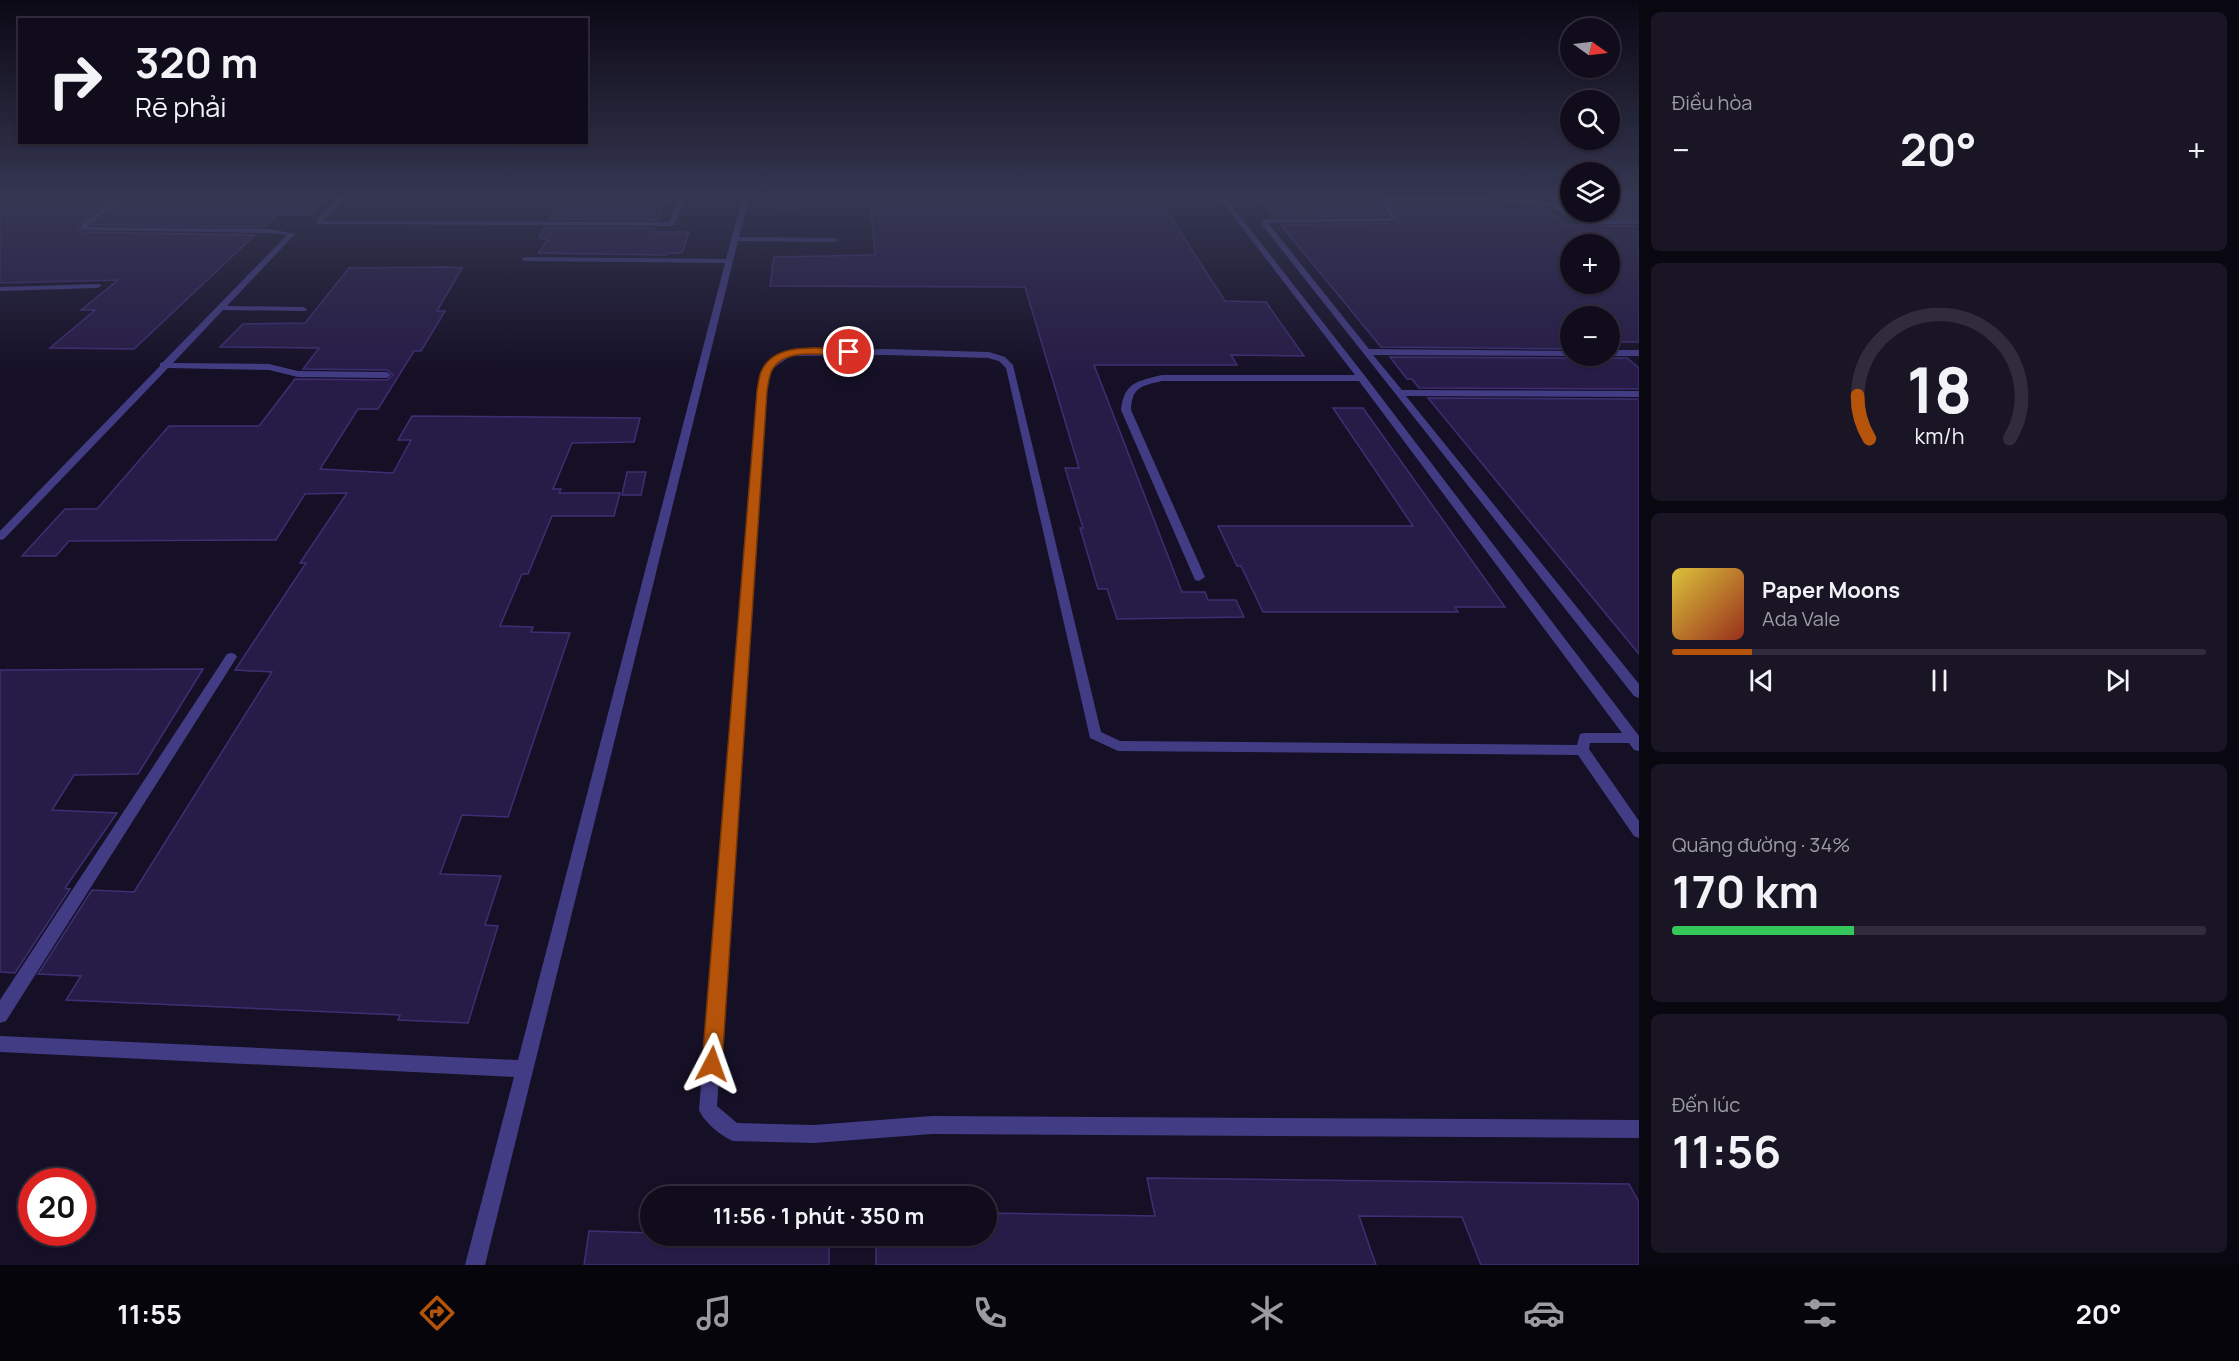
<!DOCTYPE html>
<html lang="vi">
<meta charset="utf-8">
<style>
:root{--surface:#100c1c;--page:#191525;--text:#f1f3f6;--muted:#9c9ba3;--line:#302c3b;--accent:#b45309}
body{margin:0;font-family:Manrope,sans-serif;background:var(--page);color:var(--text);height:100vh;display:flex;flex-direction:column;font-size:22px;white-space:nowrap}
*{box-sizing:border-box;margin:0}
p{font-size:20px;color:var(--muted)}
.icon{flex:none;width:33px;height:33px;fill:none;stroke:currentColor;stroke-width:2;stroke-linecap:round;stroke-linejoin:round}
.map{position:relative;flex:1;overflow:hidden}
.drawer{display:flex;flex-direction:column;gap:12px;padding:12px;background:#09070f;width:600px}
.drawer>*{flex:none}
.guide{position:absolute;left:18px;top:18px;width:570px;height:126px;border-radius:0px;box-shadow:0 2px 4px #0004,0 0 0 2px var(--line);background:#100c1c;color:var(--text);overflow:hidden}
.needle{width:39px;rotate:104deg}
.buttons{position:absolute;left:1560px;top:18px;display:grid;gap:12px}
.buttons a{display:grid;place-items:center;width:60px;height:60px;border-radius:50%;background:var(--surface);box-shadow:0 2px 4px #0004,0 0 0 2px var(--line);font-size:30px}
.speed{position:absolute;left:18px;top:1168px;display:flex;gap:12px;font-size:30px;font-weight:700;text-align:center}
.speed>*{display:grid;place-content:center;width:78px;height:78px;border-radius:50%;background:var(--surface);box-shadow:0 2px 4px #0004,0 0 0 2px var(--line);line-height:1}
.speed .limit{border:9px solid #d22;background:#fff;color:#111}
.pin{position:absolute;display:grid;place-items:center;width:51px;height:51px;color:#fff;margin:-26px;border:3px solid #fff;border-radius:50%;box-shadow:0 2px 6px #0007}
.me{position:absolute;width:66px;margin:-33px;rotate:4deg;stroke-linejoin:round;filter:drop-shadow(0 0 4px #0008)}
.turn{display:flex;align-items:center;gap:21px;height:126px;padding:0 18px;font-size:27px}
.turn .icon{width:78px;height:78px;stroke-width:2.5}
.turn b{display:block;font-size:42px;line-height:51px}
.big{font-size:45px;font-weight:700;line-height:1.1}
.drawer .card{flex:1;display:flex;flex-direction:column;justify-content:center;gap:9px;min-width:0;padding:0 21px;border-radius:9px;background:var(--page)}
.drawer .dial{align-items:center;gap:0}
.dial svg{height:156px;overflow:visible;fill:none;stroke:var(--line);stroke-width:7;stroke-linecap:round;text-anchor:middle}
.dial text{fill:var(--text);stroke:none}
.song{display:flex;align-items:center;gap:18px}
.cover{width:72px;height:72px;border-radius:9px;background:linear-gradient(135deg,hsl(50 70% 55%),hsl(10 70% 35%))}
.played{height:6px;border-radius:3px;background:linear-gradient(90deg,var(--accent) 15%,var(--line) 15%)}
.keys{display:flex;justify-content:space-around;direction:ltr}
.heat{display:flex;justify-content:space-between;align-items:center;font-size:33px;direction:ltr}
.charge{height:9px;border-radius:4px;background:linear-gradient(90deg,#34c759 34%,var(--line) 0)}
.trip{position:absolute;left:640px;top:1186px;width:357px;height:60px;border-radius:30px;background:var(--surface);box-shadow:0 2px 4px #0004,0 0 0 2px var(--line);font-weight:700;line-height:60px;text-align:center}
.tabs{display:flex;height:96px;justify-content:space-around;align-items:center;background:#06050b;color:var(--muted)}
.tabs .icon{width:42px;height:42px}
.tabs .on{color:var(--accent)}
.tabs b{font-size:27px;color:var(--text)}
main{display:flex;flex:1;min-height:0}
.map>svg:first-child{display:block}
</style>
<main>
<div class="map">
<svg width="1639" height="1265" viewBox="0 0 1639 1265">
<rect width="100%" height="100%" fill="#151026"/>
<path fill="#271c47" stroke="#3f2e73" stroke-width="1.5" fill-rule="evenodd" d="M0,196H98L90,202H108L82,221L78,227L82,232L255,235L134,349L50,348L95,310H81L118,280L0,283Z
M168,196H329L310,215H276L264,227L93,225L123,202H145V205H151Z
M563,196H667L658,220L550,219Z
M778,196H798L795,212H776Z
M870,196H1157L1225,301L1266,302L1304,356L1231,355L1237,365H1094L1182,592H1205L1208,600H1236L1244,617L1117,619L1107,589H1098L1088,555L1080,528H1083L1065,468H1079L1025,287L770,286L774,257L875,255Z
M1257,196H1369L1378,202L1386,216L1274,217Z
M1610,197L1639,216V218H1610Z
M1391,204L1536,205L1543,207L1567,225L1639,226V342H1610V316H1570V349L1381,347L1281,225L1397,223L1400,219ZM1570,244H1610V284H1570Z
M545,228H655L654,232H689L682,253H668L667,255L538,253L548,240L539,238Z
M449,267L462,268L437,311H445L421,351H414L378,409H358L320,469L393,473L411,440H398L412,416L640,418L634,442L572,443L553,489H561L559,493H620L614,516H552L528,574H522L500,626L533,627L531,632L570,633L508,817L462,815L440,874L501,876L485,925L498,926L468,1023L398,1020L400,1015L66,1000L81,976L38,974L92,890L134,892L272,672L235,670L306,563H300L347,493L305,494L276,540L69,541L56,556H22L65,509H97L169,426H259L295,379L387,380L393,375L387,370L303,369L319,348L220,347L243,324L305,323L349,268Z
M1572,356H1608L1610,358H1627L1639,368V389L1419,388L1412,379H1407L1390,357L1570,358Z
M1428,398L1639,399V654Z
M1333,408H1363L1505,607H1455L1458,612H1263L1241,566H1237L1218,526H1413Z
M627,472H646L641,495H622Z
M203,669L138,774L74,775L52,810L117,813L65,888L70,889L15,973L0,972V670Z
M1147,1178L1629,1184L1639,1202V1265H1481L1462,1217L1359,1216L1376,1265H876V1236H987V1213L1155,1216Z
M589,1231L651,1233V1236H829V1265H584Z"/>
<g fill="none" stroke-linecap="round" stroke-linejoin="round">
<path fill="#423c84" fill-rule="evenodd" d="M120,196H127L87,227L270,229L295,234L227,306L303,307L307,309L306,311L223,310L173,363L269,364L298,371L387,372L391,375L387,378L298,377L269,370L168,368L4,539L0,540V531L160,366V363L163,362L287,235L270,233L82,230L80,227L84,222Z
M153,196H160L151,203H147V201Z
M340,196H347L323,221L669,222L679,196H685L675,224L672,226L318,224L317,219Z
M743,196H749L739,237L835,238L839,240L835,242L738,241L485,1265H465L514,1077L0,1052V1036L518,1060L725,263L525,261L521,259L525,257L726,259Z
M1218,196H1224L1365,376L1639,736V751L1634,750L1629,743H1590L1589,749L1639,821V838L1634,836L1578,755L1118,751L1090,738L1006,368L999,361L988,358L888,355L791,356L773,368L766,391L717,1106L737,1123L814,1125L932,1116L1639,1120V1138L932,1134L814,1143L733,1141C721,1136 704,1122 699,1110L758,391C762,372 768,360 786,351L888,349L989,352L1005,357L1013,365L1101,732L1120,741L1577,745L1580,734L1585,733H1622L1359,381H1162C1141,386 1132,387 1131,410L1205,577L1199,581L1195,580L1121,410C1124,382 1138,381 1162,375H1355Z
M1387,198L1536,199L1558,206L1582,220H1639V224H1581L1554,208L1536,203L1387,202L1398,220L1397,221L1268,223L1369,349L1570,351V356L1373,355L1402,390L1639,391V397L1406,396L1639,684V698L1634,696L1263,226L1261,221L1264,219L1390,218L1380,201Z
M100,284L101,286L97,288L0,291V287Z
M1610,350H1639V356H1610Z
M231,653L235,654L237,657L235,660L6,1021L0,1023V1000L227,654Z"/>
</g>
<linearGradient id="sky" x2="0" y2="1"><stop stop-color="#0c0915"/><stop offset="0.53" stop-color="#353752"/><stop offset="1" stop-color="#353752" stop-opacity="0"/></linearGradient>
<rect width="1639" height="373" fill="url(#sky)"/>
<path fill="#b45309" stroke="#753606" stroke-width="1.5" d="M849,349L852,350V354C828,358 784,344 771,372C769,377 768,385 767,391L722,1064L719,1070L712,1073L705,1070L702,1064L757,391C758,385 759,377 761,372C774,340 822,349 849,349Z"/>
</svg>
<div class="buttons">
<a><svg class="needle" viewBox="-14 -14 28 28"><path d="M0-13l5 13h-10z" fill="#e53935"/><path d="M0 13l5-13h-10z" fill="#9c9ba3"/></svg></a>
<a><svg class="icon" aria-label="search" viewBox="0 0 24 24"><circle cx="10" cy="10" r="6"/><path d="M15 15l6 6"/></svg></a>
<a><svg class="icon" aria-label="layers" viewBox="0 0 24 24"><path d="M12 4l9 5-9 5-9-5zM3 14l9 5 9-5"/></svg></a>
<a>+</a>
<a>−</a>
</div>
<div class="speed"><div class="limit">20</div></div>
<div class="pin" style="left:849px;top:352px;background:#d93025"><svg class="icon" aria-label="arrive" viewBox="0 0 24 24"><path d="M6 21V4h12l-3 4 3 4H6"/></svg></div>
<svg class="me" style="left:712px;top:1064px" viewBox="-20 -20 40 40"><path d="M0-17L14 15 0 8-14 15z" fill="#b45309" stroke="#fff" stroke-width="4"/></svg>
<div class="trip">11:56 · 1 phút · 350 m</div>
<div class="guide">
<div class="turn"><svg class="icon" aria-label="right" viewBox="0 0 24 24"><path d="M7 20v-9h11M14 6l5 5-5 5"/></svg><div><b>320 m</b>Rẽ phải</div></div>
</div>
</div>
<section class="drawer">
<div class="card"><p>Điều hòa</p>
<div class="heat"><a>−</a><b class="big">20°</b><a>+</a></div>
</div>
<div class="card dial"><svg viewBox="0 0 100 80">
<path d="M14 69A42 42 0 1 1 86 69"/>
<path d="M14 69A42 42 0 0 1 8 47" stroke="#b45309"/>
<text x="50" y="56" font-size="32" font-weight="700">18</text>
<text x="50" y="72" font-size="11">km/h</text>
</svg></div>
<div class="card">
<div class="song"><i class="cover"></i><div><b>Paper Moons</b><p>Ada Vale</p></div></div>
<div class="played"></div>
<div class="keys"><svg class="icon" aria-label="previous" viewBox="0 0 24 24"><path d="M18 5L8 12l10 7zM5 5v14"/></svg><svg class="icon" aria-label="pause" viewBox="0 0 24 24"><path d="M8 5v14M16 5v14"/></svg><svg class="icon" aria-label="next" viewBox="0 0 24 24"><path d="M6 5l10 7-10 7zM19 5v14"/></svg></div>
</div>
<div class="card"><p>Quãng đường · 34%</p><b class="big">170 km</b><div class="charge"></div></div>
<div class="card"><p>Đến lúc</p><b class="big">11:56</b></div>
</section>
</main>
<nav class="tabs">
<b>11:55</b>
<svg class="icon on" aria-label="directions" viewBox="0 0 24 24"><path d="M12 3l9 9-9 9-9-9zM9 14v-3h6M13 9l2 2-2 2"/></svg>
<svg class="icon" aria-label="music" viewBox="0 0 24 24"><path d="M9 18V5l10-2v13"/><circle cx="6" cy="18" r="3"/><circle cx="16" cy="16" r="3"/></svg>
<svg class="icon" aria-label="phone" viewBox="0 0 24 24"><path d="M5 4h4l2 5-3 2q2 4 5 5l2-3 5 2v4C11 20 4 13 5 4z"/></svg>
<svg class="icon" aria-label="climate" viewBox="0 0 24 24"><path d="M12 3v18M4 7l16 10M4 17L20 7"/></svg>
<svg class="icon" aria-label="car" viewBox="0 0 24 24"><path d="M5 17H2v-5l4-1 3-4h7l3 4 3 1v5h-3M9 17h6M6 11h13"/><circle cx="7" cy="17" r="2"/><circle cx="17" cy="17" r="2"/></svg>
<svg class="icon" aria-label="filters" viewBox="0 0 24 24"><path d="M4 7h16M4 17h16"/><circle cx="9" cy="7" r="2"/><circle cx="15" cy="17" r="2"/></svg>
<b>20°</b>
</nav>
